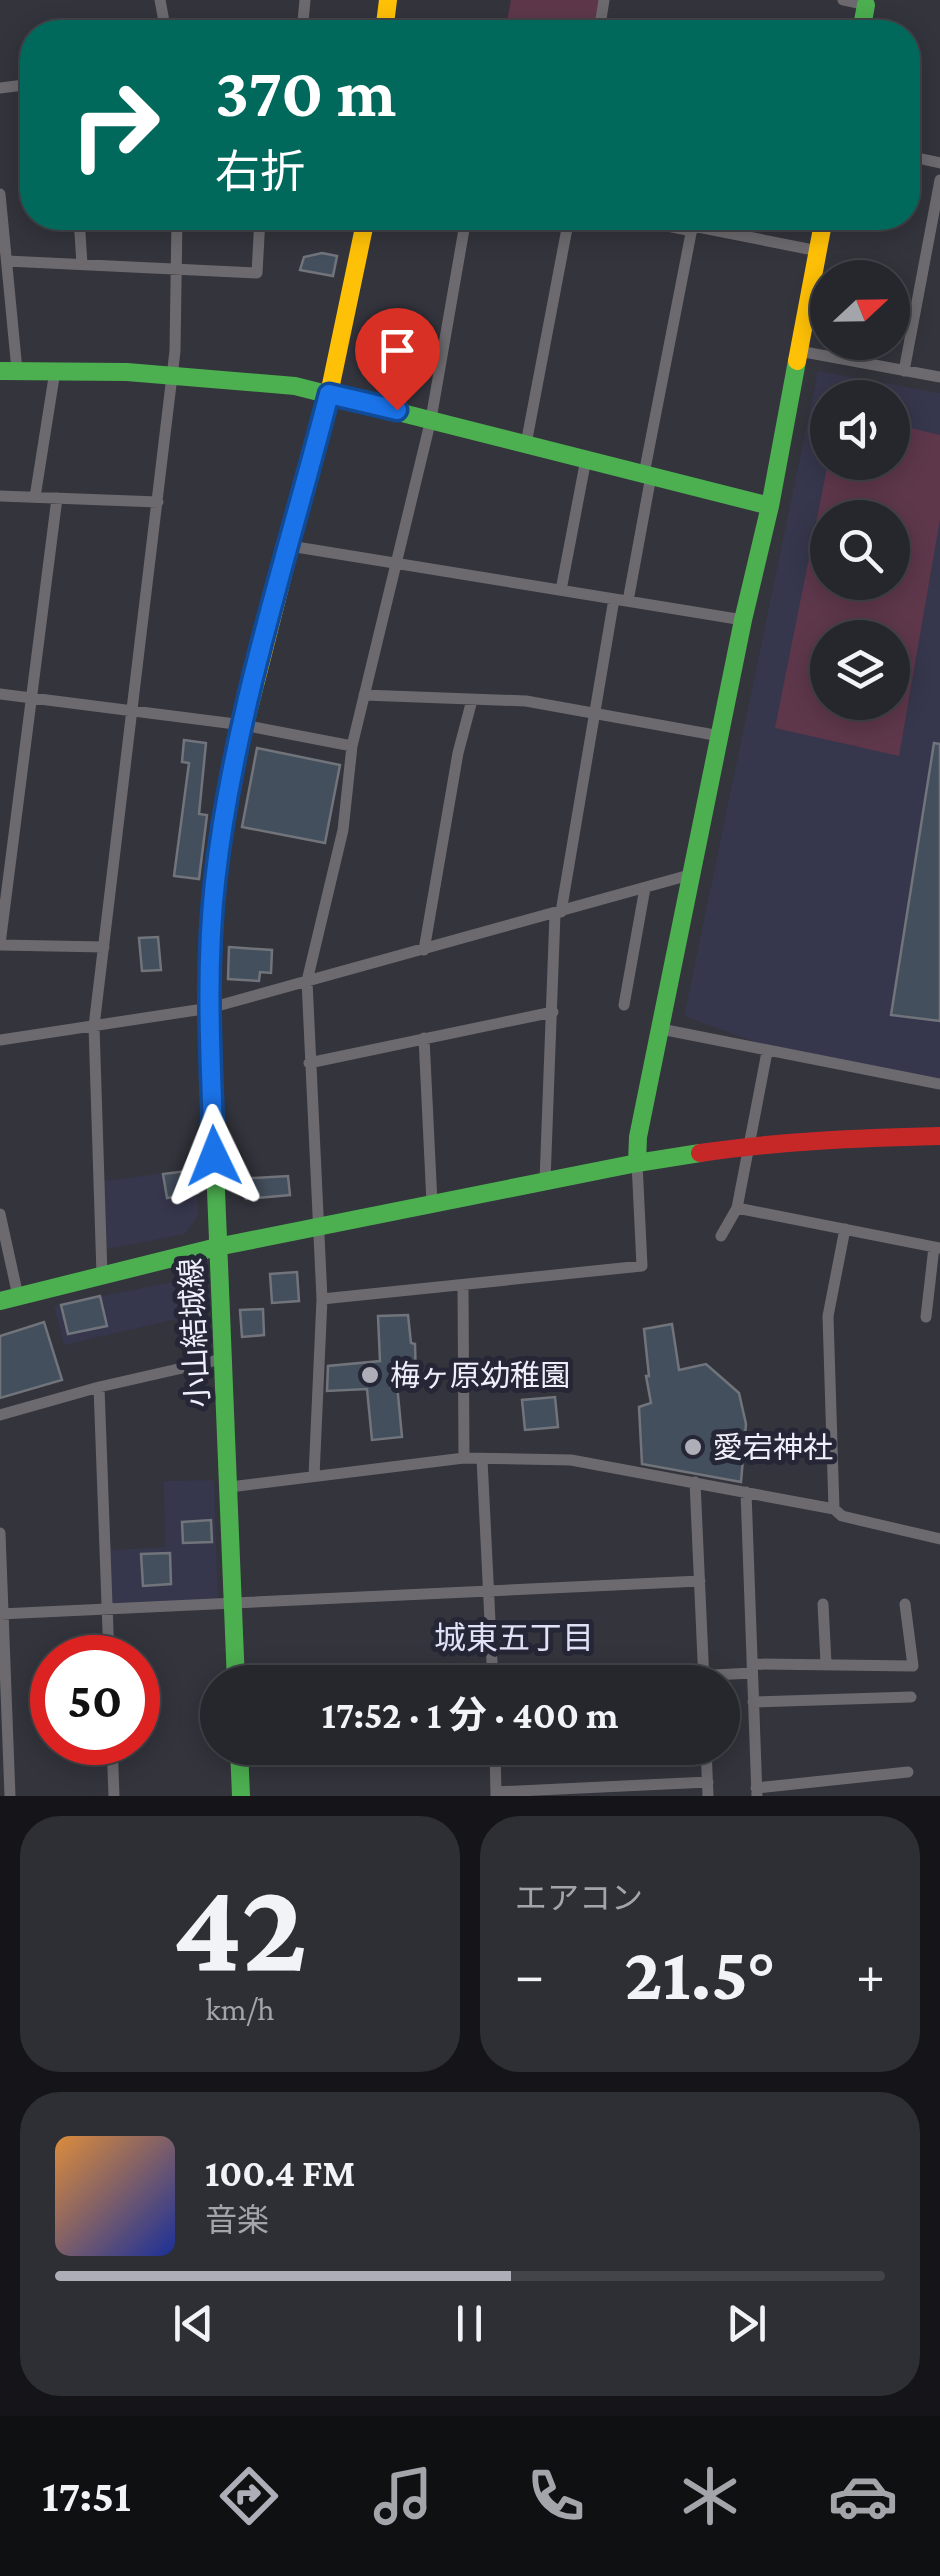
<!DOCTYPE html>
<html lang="ja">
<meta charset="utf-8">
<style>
:root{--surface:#26272d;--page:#2e2f35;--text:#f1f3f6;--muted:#a4a5aa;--line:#424449;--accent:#adaeb8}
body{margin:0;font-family:"Crimson Pro","Noto Sans JP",serif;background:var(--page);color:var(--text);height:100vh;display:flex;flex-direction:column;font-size:38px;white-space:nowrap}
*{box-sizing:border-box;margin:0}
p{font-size:32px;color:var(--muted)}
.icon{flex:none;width:55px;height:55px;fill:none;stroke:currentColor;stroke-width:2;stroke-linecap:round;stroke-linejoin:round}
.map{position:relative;height:1796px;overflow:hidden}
.details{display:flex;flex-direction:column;gap:20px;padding:20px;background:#151519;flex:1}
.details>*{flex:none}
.guide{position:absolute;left:20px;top:20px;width:900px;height:210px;border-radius:40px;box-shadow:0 5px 25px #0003,0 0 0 2px var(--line);background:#00695c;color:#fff;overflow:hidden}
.needle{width:65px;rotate:68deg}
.tools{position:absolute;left:810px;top:260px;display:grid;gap:20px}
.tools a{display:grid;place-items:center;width:100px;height:100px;border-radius:50%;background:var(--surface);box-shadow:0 5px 25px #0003,0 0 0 2px var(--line);font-size:50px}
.speed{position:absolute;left:30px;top:1635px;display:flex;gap:20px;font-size:50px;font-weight:700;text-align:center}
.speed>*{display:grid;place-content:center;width:130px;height:130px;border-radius:50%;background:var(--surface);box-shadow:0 5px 25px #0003,0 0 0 2px var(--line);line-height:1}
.speed .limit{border:15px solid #d22;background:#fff;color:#111}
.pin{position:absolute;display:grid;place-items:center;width:85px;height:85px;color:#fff;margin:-102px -42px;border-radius:50% 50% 50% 0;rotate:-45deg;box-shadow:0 0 10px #0007}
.pin .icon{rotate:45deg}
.me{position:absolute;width:110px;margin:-55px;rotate:358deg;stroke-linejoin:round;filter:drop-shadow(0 0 8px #0008)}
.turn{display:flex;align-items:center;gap:35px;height:210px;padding:0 30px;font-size:45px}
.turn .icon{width:130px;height:130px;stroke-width:2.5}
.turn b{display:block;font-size:70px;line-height:85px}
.big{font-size:75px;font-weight:700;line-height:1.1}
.details .card{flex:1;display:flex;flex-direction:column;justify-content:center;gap:15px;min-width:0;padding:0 35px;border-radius:40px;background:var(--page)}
.details .dial{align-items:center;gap:0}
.dial b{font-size:130px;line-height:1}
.song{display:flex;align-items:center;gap:30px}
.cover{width:120px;height:120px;border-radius:15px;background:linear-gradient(135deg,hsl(30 70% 55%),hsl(230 70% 35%))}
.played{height:10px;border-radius:5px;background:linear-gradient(90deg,var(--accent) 55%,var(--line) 55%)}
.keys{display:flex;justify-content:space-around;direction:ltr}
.heat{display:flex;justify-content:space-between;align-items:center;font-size:55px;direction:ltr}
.details .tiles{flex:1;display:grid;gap:20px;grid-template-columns:1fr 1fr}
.card:last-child{grid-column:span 2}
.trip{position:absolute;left:200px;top:1665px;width:540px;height:100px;border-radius:50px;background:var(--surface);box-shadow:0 5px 25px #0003,0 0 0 2px var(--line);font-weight:700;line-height:100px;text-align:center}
.menu{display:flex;height:160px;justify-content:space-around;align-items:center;background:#0f1012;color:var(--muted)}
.menu .icon{width:70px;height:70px}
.menu .active{color:var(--accent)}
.menu b{font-size:45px;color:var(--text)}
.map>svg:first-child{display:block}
</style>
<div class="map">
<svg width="940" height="1796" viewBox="0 0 940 1796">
<rect width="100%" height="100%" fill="#33343c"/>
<path fill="#36374c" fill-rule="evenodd" d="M818,371L940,393V1080L777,1050L684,1016ZM828,398H892V462H828ZM828,518H892V582H828ZM828,638H892V702H828Z
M197,1169L198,1216L185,1234L107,1249L104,1181Z
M181,1280L200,1295L202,1313L64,1345L54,1306Z
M214,1480L218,1600L113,1607L109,1550L165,1547L164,1481Z"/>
<path fill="#5e374b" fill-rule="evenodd" d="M511,0H600L595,32H505Z
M893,424L940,435V519L899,756L775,728L828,463L892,462ZM828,518H892V582H828ZM828,638H892V702H828Z"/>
<path fill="#444f5d" stroke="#71747b" stroke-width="2.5" d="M322,253L337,256L333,276L300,270L304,257Z
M184,740L206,743L199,814L207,815L199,879L174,876L189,763L182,762Z
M934,743L940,744V1021L891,1015Z
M257,748L340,765L325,843L242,827Z
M158,937L161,970L142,971L139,938Z
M229,947L272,950L271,973L260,972L259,981L228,979Z
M195,1170L198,1193L167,1198L163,1174Z
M288,1176L290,1195L246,1199L236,1187L235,1179Z
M297,1272L299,1301L272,1303L270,1274Z
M100,1296L107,1326L68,1334L61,1305Z
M263,1309L264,1335L242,1337L240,1310Z
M408,1315L411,1343L415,1344L416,1382L397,1384L402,1437L372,1440L367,1389L327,1391L328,1366L380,1361L378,1316Z
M44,1322L62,1380L0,1398V1336Z
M672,1324L679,1370L706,1364L739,1393L746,1424L741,1482L642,1464L639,1407L651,1403L646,1376H649L644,1329Z
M555,1397L558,1427L525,1430L522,1400Z
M211,1520L212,1542L183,1543L182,1522Z
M170,1553L171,1584L143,1586L141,1554Z"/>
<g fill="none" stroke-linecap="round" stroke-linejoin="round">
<path stroke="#6c6a6e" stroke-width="11" d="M160,0L166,32
M843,0L866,5L867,0
M302,32L305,0
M599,32L604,0
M0,88L32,84
M908,156L940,163
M0,194L17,370
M79,218L82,264
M629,218L692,231
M693,226L818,251
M7,261L257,273L260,218
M799,351L940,377
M904,371L940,180
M526,444L569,218
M644,474L694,218
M0,496L158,502
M35,497L55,371
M290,546L743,620
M561,590L586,459
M628,601L651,476
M0,694L243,725L352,746
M364,695L526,701L720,736
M561,912L614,599
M0,944L57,498
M0,945L104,947
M424,950L458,753L472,700
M624,1005L645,888
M661,1029L940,1084
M424,1038L432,1203
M0,1040L210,1008L693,874
M767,1052L737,1208L940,1248
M309,1063L553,1012
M545,1181L555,914
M0,1214L18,1296
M721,1236L737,1208
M102,1275L94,1026L175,351L177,218
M463,1285L464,1458
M322,1299L642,1266L637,1163
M926,1317L934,1247
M99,1387L109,1658
M0,1415L99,1387L222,1359
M482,1459L493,1682
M314,1476L322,1299L307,981L343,830L352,746L431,419L466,218
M695,1482L704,1682
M230,1487L464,1458L571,1460L834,1509L842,1516L940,1539
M746,1492L757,1796
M834,1509L828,1316L845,1229
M0,1533L10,1796
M823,1604L826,1663
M0,1614L700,1581
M752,1664L913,1666L905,1604
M577,1682L752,1673
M753,1702L911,1697
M112,1742L114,1796
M495,1748L496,1796
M706,1748L708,1796
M756,1788L908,1772
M496,1792L708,1782"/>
<path stroke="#4caf50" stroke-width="18" d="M861,32L866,5
M0,371L127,372L295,386L770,506
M637,1163L638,1137L743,620L770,506L797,361
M0,1301L217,1247L637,1163L700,1153
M236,1682L212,1092V922L230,784L256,681
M239,1748L241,1796"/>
<path stroke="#ffc107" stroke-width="18" d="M384,32L388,0
M797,361L824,218
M256,681L329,394L366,218"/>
<path stroke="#c62828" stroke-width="18" d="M700,1153C780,1141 860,1138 940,1136"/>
</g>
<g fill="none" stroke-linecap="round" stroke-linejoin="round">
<g stroke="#114b97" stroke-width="25">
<path id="route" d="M214,1156C211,1065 205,973 215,882C233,718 288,554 329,394L397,410"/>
</g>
<use href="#route" stroke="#1a73e8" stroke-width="18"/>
</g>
<g fill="#adaeb8" stroke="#252636" stroke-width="4">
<circle cx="370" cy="1375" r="10"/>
<circle cx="693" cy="1447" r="10"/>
</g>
<g text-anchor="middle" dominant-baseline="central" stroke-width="10" stroke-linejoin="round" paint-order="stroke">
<g font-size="30" fill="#eeeffa" stroke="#252636">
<text transform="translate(194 1333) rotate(-93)">小山結城線</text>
</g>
<g font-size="30" fill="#eeeffa" stroke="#252636" text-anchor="start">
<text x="390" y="1375">梅ヶ原幼稚園</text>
<text x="713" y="1447">愛宕神社</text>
</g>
<g font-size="32" fill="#e0e1f7" stroke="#252636">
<text x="514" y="1638">城東五丁目</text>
</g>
</g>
</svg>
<div class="tools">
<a><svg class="needle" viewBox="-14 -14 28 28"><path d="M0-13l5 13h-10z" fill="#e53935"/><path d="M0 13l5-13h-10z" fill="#a4a5aa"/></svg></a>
<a><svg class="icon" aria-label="sound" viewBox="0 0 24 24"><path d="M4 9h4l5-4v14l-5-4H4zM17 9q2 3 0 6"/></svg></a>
<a><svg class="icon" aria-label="search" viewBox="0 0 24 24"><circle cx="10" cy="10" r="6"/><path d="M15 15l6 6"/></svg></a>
<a><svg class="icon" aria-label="layers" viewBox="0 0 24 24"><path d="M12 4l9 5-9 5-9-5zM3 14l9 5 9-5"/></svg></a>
</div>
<div class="speed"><div class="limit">50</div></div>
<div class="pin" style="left:397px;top:410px;background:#d93025"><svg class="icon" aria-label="arrive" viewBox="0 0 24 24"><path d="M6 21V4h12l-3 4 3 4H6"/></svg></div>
<svg class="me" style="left:214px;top:1156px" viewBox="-20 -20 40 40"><path d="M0-17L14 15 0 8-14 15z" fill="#1a73e8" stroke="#fff" stroke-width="4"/></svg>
<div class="trip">17:52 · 1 分 · 400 m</div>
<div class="guide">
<div class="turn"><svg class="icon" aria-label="right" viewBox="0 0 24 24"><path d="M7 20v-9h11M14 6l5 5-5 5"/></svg><div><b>370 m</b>右折</div></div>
</div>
</div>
<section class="details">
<div class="tiles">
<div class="card dial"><b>42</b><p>km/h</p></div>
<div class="card"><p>エアコン</p>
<div class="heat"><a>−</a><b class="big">21.5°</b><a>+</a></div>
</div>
<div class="card">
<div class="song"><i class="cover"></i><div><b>100.4 FM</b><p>音楽</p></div></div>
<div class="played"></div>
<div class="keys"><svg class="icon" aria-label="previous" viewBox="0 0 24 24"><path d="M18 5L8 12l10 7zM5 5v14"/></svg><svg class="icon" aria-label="pause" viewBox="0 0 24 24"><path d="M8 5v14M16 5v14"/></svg><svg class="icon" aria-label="next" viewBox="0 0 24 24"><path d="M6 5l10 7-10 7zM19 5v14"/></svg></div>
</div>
</div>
</section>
<nav class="menu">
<b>17:51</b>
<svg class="icon active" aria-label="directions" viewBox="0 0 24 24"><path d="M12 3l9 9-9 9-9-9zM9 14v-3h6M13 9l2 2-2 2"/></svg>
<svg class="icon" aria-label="music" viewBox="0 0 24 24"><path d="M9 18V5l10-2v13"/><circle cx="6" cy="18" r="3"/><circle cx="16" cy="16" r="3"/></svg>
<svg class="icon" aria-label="phone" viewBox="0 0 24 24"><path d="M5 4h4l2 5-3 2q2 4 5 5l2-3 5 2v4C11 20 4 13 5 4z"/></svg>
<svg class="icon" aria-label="climate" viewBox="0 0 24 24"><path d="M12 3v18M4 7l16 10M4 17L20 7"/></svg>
<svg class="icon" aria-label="car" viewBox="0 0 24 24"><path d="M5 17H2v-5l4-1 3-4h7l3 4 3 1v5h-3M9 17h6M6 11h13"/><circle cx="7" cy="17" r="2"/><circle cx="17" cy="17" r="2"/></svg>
</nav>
